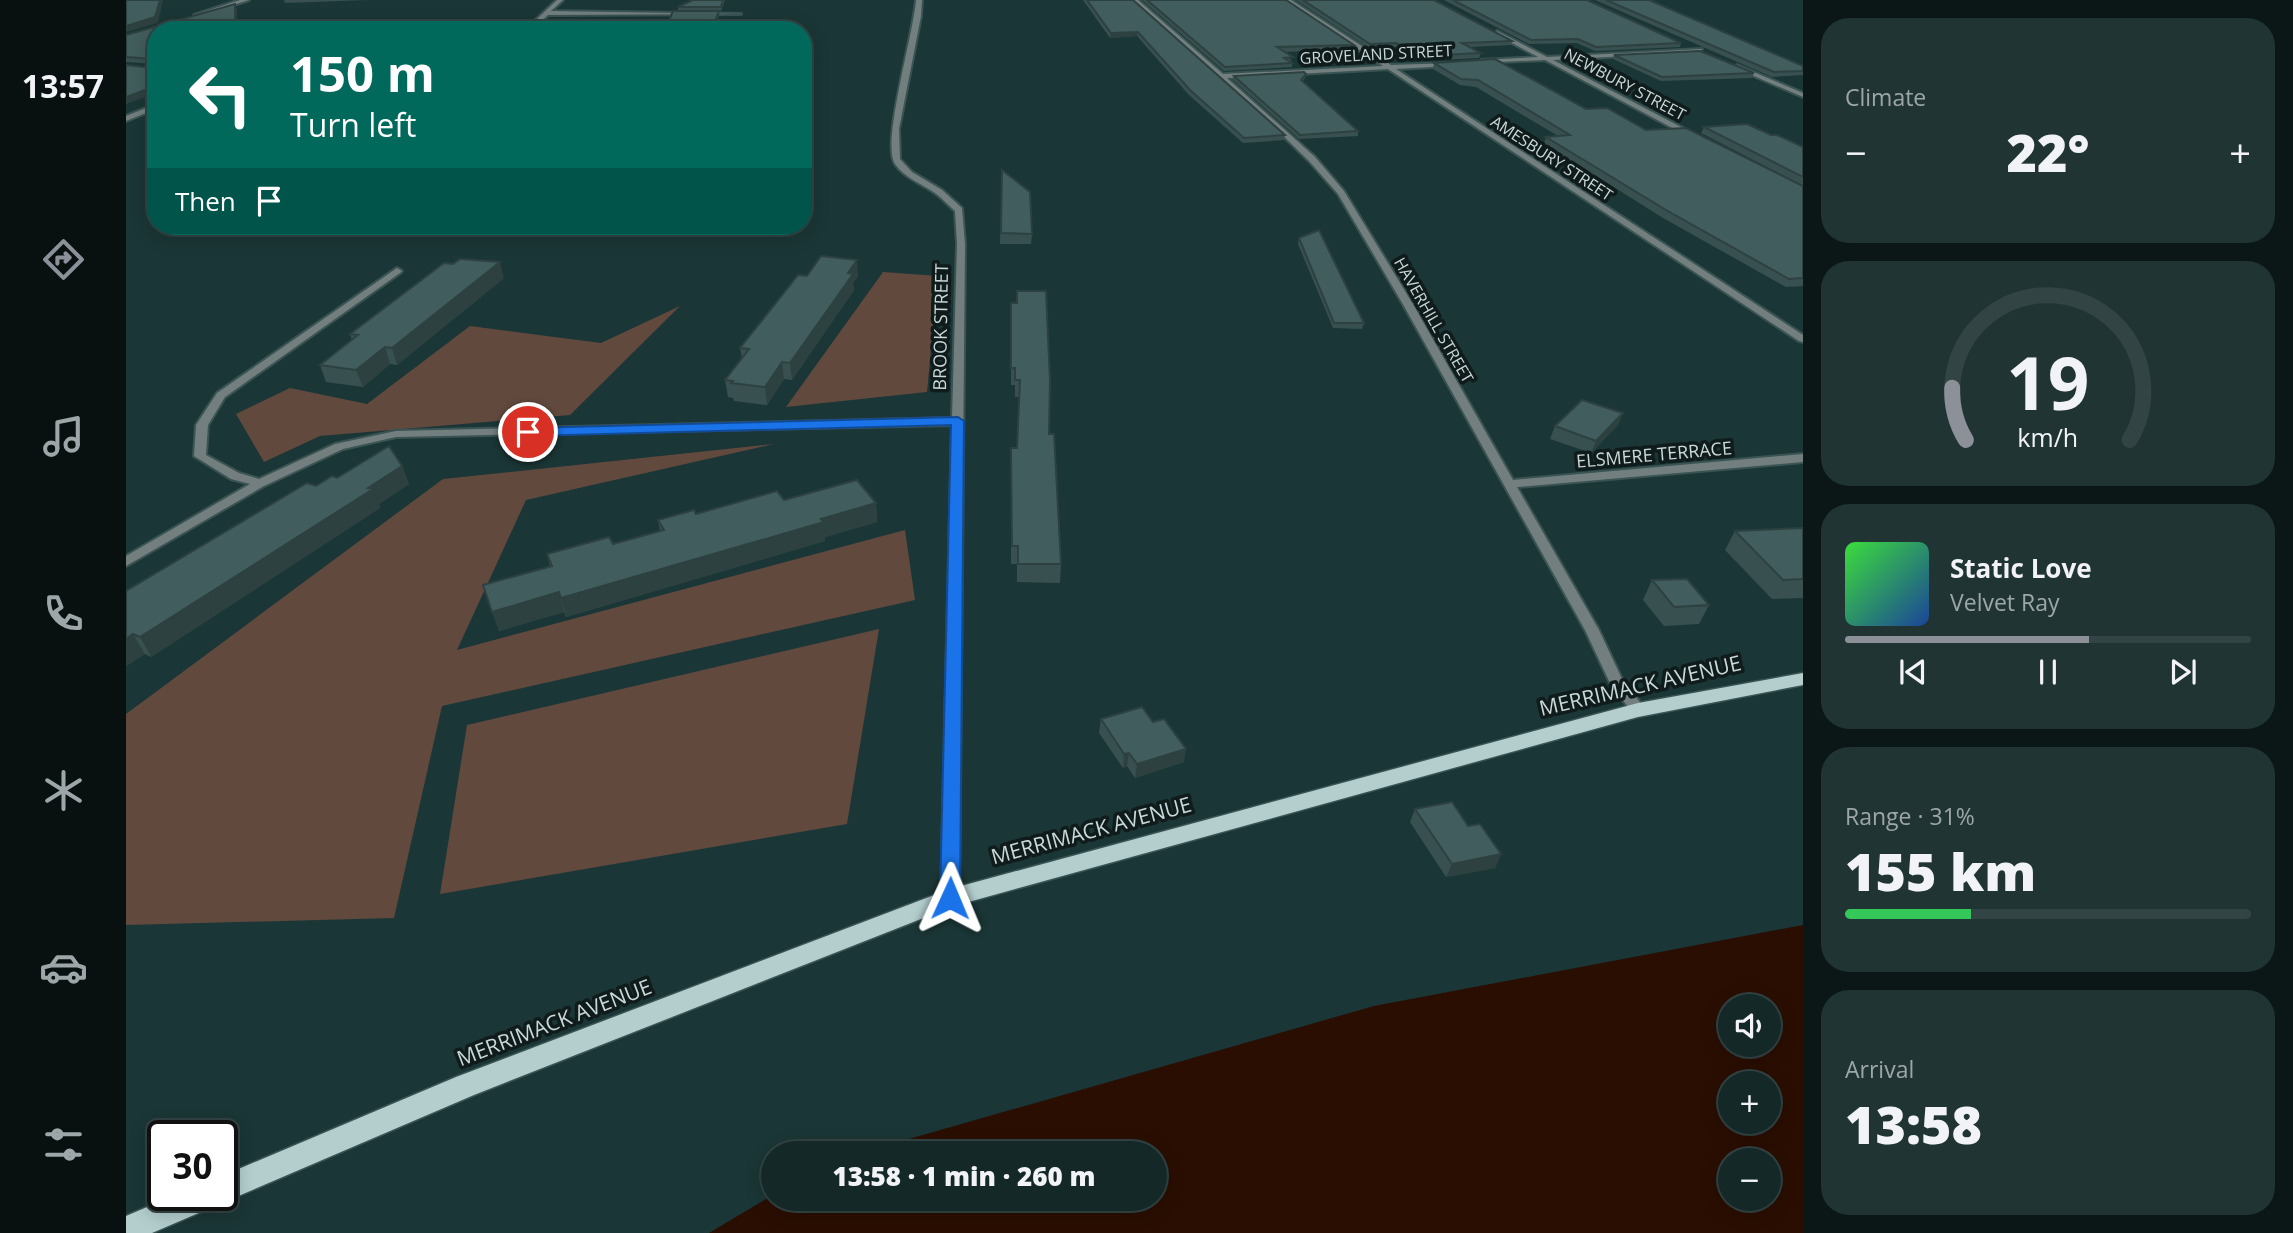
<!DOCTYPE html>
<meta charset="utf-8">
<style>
:root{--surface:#142828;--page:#213434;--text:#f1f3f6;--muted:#9da6a8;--line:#334445;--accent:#8c9099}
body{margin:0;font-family:"Open Sans",sans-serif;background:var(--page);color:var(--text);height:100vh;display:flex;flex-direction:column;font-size:26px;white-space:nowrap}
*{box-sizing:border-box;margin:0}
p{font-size:23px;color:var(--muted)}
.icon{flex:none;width:38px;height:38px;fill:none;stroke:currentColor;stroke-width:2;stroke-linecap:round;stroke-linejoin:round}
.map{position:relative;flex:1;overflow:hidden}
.panel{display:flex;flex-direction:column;gap:18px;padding:18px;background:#0b1616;width:490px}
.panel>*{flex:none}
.banner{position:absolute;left:21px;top:21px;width:665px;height:214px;border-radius:28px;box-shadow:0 4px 18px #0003,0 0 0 2px var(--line);background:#00695c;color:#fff;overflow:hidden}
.fabs{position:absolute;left:1592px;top:994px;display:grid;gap:14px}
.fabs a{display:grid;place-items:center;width:63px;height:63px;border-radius:50%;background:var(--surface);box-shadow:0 4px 18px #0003,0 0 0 2px var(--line);font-size:35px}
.speed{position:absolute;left:21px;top:1120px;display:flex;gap:14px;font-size:35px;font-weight:700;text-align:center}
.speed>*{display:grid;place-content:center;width:91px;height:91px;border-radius:50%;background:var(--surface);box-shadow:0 4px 18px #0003,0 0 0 2px var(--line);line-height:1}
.speed .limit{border:4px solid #111;border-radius:10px;background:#fff;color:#111}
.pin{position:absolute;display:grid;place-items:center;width:60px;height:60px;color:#fff;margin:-30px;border:4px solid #fff;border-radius:50%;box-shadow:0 2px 7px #0007}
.me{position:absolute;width:77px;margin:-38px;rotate:1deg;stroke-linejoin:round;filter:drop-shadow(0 0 5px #0008)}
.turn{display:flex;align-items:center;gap:24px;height:147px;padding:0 28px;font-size:32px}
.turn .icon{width:91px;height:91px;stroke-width:2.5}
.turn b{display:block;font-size:49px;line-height:60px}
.then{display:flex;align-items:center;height:66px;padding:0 28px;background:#0003;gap:14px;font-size:26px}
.big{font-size:52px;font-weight:800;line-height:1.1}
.panel .tile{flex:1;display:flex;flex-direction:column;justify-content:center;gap:10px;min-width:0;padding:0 24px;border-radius:28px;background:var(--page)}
.panel .dial{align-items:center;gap:0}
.dial svg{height:182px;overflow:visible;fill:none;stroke:var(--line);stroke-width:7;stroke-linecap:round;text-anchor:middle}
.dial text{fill:var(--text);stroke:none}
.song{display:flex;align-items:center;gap:21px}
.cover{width:84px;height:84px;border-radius:10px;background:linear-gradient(135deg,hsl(120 70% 55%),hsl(220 70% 35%))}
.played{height:7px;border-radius:4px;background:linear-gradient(90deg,var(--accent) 60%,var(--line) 60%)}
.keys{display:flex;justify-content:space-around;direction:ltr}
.heat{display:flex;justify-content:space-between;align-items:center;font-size:38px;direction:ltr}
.charge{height:10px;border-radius:5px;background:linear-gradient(90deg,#34c759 31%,var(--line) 0)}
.trip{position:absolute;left:635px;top:1141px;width:406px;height:70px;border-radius:35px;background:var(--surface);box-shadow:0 4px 18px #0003,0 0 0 2px var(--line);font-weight:800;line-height:70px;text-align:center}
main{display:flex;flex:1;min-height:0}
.tab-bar{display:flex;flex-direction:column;width:126px;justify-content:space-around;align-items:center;background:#081010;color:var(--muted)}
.tab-bar .icon{width:49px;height:49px}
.tab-bar .on{color:var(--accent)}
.tab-bar b{font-size:32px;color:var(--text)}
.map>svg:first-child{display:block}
</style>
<main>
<nav class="tab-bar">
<b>13:57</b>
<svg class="icon on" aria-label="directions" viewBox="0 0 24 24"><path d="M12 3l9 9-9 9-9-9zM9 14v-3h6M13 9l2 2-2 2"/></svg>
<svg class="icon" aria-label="music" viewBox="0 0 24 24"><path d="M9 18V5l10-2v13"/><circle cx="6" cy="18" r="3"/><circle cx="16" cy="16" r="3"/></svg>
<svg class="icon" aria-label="phone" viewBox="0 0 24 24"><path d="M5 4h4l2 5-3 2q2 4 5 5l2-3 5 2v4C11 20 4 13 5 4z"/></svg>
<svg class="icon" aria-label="climate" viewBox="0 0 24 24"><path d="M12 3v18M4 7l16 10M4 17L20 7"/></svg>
<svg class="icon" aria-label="car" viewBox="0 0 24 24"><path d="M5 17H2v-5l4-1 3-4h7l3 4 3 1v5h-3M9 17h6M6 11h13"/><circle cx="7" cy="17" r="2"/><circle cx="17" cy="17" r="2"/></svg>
<svg class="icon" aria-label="filters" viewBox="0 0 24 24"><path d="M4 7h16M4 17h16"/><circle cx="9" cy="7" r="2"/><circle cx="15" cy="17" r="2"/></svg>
</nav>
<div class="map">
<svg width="1677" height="1233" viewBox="0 0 1677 1233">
<rect width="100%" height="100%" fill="#1b3636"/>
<path fill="#61493e" d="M757,272L812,276L801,392L660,407Z
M554,306L444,415L194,436L138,462L110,414L164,388L241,404L344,326L475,343Z
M648,444L400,500L331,650L779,530L789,600L316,706L268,918L0,925V714L317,479Z
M753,629L721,824L314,894L341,725Z"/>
<path fill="#2a0e02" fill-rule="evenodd" d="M1677,925V1233H583L647,1195L648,1199H1029V1153H734L1248,1006ZM1605,1006H1643V1045H1605ZM1605,1083H1643V1122H1605ZM1605,1160H1643V1199H1605Z"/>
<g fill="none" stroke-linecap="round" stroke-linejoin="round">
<g stroke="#3a5353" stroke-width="4">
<path id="minor" d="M114,0H123L73,16L68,15Z
M431,0H437L425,11L615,14L422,15L406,30H399Z
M790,0H796L795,16L773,129L774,159L786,172L816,190L836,208L839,244L833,898L830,903L824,905L818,903L815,898L826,425L270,437L217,449L138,486L0,566V556L124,484L105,479L68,456L70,425L91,393L271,268L276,271L274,273L99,397L82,425L80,455L113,473L133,479L209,444L270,431L826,418L831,244L829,211C822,205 816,198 809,193C796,184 779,178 769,164C755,144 788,32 790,0Z
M1006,0H1012L1097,74L1257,66L1158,0H1165L1265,65L1327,63L1325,66L1270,69L1677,335V342L1673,341L1262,69L1101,78L1189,157L1218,191L1288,306L1387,480L1677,454V462L1391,487L1473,630L1496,679L1520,710L1517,714H1507L1483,681L1459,630L1278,306L1212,194L1183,161L1147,126Z
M1371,31L1421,57L1576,49L1574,52L1427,60L1574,137L1567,139L1419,60L1353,63L1355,60L1412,57L1369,34Z
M1611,65L1677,93V97L1609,68Z
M30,104V109L0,121V116Z"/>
</g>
<g stroke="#3a5353" stroke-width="3">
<path id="primary" d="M1677,673V685L1512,717L828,906L348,1095L26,1233H0V1216L49,1195H96V1176L330,1077L824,889L1512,703Z"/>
</g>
<use href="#minor" fill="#737f7f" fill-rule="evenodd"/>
<use href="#primary" fill="#b4cece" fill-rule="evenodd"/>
</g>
<path fill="#395050" d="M158,0H242L159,3Z
M567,0H599L595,11H593V17L552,10V7Z
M957,0H1007L1159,135L1158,140L1117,143L1063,95L1011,36L984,38Z
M1016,0H1160L1228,45L1227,49L1158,52L1166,61L1164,62L1166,63V67L1098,71Z
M1170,0H1308L1386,41L1385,45L1344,47L1355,53L1353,58L1294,61L1269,47L1243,48Z
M1318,0H1461L1555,43L1554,47L1469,51L1451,43L1403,44Z
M1469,0H1525L1677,66V75L1646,77Z
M111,9V30L30,64L0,62V35Z
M1488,55L1628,73L1626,78L1535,81L1487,59Z
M1308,63L1460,109L1664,179L1575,133L1578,127L1645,135L1677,147V286L1660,287L1537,218L1418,143L1420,137L1432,136L1350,87L1334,85L1307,69Z
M1180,74L1179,78L1177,81L1232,131V136L1173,139L1107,80L1108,76Z
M876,170L906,234L905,244H874Z
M1173,238L1238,323L1236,329L1207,328L1172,244Z
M681,276H732L727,283L728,290L666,380L658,379L641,405L608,401L607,398L602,397L599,380L616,359L614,348Z
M378,278L271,365L264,364L237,387L200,382L194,365L226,340L224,334Z
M891,291L923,434L935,564L934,583L891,582V564H885V448H891L893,397H889V385H885V319L890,303Z
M1497,413L1492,425L1465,453L1424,439L1429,426Z
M276,466L283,484L253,504L254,508L25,657L19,654L0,666V591L190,486L211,478Z
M658,500L750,503L751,522L699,537V541L440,617L438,612L373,631L357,585L424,566L421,554L487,544L534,531L532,520Z
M1677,528V598L1646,599L1599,550L1609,531Z
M1526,580L1583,605L1573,624L1538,626L1517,600Z
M975,719L1058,762L1009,778L1001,766L997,768L973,733Z
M1289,809L1375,854L1369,868L1320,877L1284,822Z"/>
<path fill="#2e4141" d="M34,0H37L32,23L0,32V26Z
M109,4L111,9V30H109Z
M593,11V17L589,30H586Z
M1012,32L1011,36L984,38L985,33Z
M30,86V93L0,104V97Z
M731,260L732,276L727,283L728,290L666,380L664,363Z
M374,262L378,278L271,365L266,348Z
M259,347L264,364L237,387L230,370Z
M656,362L658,379L641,405L639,387Z
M1497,413L1492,425L1465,453L1470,441Z
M276,466L283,484L253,504L254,508L25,657L14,637Z
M750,503L751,522L699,537V541L440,617L435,598Z
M433,592L438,612L373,631L366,612Z
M7,634L19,654L0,666V639Z
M1060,749L1058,762L1009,778L1011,764Z
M1003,753L1001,766L997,768L998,754Z
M1375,854L1369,868L1320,877L1326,864Z"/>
<path fill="#425d5d" stroke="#2e4141" stroke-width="2" d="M0,0H34L29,17L0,26Z
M567,0H597L595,7H552Z
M961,0H1007L1159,135L1118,138L1064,90L1012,32L985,33Z
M1021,0H1160L1228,45L1151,47L1167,57L1158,58L1166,63L1099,67Z
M1177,0H1308L1386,41L1336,43L1355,53L1295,56L1270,43L1244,44Z
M1327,0H1461L1555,43L1470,47L1452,39L1405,40Z
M1480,0H1523L1677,66V71L1648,72Z
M109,4V30H30V64L28,59L0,57V35Z
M547,11H593L586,30H539Z
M1574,51L1628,73L1536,77L1488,55Z
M1369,59L1460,109L1481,108L1520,130L1560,128L1677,186V278L1663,279L1540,210L1420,137L1444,135L1352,80L1335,79L1308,63Z
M0,65L27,68L30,66V86L0,97Z
M1178,72L1180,74L1175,80L1232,131L1174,135L1108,76Z
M1621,124L1645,135H1651L1677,147V177L1578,127Z
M876,170L904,192L906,234L875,233Z
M1193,230L1238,323H1208L1173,238Z
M695,256L731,260L722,273L727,274L664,363L656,362L639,387L605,383L607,381L599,380L623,349L614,348L672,275L681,276Z
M334,259L374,262L266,348L259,347L230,370L194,365L232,335L224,334L318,263L327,264Z
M891,291H920L924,381L923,434H928L935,564H892V546H886L885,448H891L894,380H889V368H885V303H891Z
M1456,400L1497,413L1470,441L1429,426Z
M263,446L276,466L242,488L247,489L14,637L7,634L0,639V591L181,483L190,486L206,476L211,478Z
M731,480L750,503L695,519L698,522L435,598L433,592L366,612L357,585L426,566L421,554L483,537L487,544L538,530L532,520L568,510L570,514L651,491L658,500Z
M1677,528V579L1657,580L1609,531Z
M1561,579L1583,605L1548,607L1526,580Z
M1016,707L1027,722L1038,719L1060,749L1011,764L1003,753L998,754L975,719Z
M1326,802L1342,826L1354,824L1375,854L1326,864L1289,809Z"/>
<path fill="#1a73e8" stroke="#114b97" stroke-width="2" d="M832,417L838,421L834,898L831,904L824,906L817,904L814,898L825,425L402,436L396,432L402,428Z"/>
<g text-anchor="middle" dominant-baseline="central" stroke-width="7" stroke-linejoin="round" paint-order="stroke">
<g font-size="16" fill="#c9d8d8" stroke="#101b1b">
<text transform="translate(1250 54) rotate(-3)">GROVELAND STREET</text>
<text transform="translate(1499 84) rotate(28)">NEWBURY STREET</text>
<text transform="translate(1426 158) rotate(33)">AMESBURY STREET</text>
<text transform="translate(1308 320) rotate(60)">HAVERHILL STREET</text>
</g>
<g font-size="18" fill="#c9d8d8" stroke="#101b1b">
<text transform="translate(814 327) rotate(-89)">BROOK STREET</text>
<text transform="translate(1528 454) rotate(-5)">ELSMERE TERRACE</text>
</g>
<g font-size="21" fill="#c9d8d8" stroke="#101b1b">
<text transform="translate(1514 685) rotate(-13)">MERRIMACK AVENUE</text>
<text transform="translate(965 830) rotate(-15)">MERRIMACK AVENUE</text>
<text transform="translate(428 1022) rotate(-21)">MERRIMACK AVENUE</text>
</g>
</g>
</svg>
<div class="fabs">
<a><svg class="icon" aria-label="sound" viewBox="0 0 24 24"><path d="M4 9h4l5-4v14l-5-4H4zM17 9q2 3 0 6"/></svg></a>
<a>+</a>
<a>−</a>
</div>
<div class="speed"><div class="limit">30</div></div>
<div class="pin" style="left:402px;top:432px;background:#d93025"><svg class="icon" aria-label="arrive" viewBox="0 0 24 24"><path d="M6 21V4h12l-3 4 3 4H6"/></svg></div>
<svg class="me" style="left:824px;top:898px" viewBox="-20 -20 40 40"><path d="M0-17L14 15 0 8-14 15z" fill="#1a73e8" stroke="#fff" stroke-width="4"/></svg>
<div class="trip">13:58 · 1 min · 260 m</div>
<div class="banner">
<div class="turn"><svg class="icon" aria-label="left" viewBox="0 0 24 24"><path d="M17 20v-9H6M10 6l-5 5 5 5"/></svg><div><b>150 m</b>Turn left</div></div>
<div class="then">Then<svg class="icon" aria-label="arrive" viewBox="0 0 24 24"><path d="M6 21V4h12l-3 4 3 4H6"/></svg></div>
</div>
</div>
<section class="panel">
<div class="tile"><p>Climate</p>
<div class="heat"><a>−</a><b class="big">22°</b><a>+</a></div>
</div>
<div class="tile dial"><svg viewBox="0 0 100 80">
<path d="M14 69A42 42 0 1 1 86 69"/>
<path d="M14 69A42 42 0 0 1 8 46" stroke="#8c9099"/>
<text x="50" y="56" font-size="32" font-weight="700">19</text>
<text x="50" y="72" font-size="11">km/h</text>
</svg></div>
<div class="tile">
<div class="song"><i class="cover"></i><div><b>Static Love</b><p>Velvet Ray</p></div></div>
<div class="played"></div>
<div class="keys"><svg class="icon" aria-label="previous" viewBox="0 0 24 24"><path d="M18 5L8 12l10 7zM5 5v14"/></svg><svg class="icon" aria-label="pause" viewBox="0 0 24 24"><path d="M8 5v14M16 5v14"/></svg><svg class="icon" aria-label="next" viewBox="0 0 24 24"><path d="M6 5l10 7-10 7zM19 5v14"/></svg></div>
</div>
<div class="tile"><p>Range · 31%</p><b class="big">155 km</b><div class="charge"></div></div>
<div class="tile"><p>Arrival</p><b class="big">13:58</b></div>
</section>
</main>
